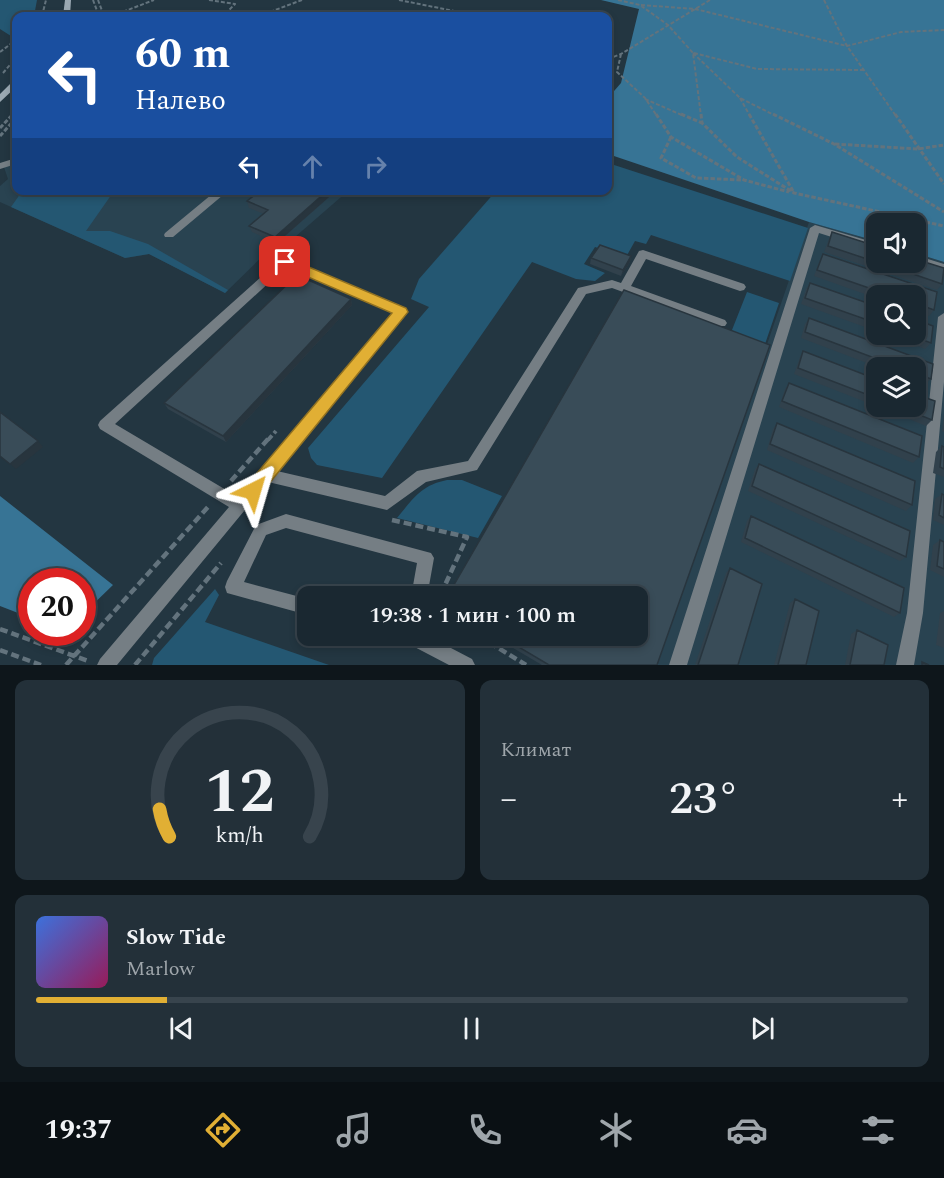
<!DOCTYPE html>
<html lang="ru">
<meta charset="utf-8">
<style>
:root{--surface:#1a2831;--page:#233039;--text:#f1f3f6;--muted:#9fa6ab;--line:#38444d;--accent:#e1af34}
body{margin:0;font-family:Spectral,serif;background:var(--page);color:var(--text);height:100vh;display:flex;flex-direction:column;font-size:22px;white-space:nowrap}
*{box-sizing:border-box;margin:0}
p{font-size:20px;color:var(--muted)}
.icon{flex:none;width:33px;height:33px;fill:none;stroke:currentColor;stroke-width:2;stroke-linecap:round;stroke-linejoin:round}
.map{position:relative;height:665px;overflow:hidden}
.details{display:flex;flex-direction:column;gap:15px;padding:15px;background:#0e161b;flex:1}
.details>*{flex:none}
.banner{position:absolute;left:12px;top:12px;width:600px;height:183px;border-radius:12px;box-shadow:0 3px 9px #0003,0 0 0 2px var(--line);background:#1a4fa0;color:#fff;overflow:hidden}
.tools{position:absolute;left:866px;top:213px;display:grid;gap:12px}
.tools a{display:grid;place-items:center;width:60px;height:60px;border-radius:12px;background:var(--surface);box-shadow:0 3px 9px #0003,0 0 0 2px var(--line);font-size:30px}
.speed{position:absolute;left:18px;top:568px;display:flex;gap:12px;font-size:30px;font-weight:700;text-align:center}
.speed>*{display:grid;place-content:center;width:78px;height:78px;border-radius:50%;background:var(--surface);box-shadow:0 3px 9px #0003,0 0 0 2px var(--line);line-height:1}
.speed .limit{border:9px solid #d22;background:#fff;color:#111}
.pin{position:absolute;display:grid;place-items:center;width:51px;height:51px;color:#fff;margin:-26px;border-radius:12px;box-shadow:0 3px 9px #0006}
.me{position:absolute;width:66px;margin:-33px;rotate:40deg;stroke-linejoin:round;filter:drop-shadow(0 0 4px #0008)}
.turn{display:flex;align-items:center;gap:21px;height:126px;padding:0 24px;font-size:27px}
.turn .icon{width:78px;height:78px;stroke-width:2.5}
.turn b{display:block;font-size:42px;line-height:51px}
.lanes{display:flex;align-items:center;height:57px;padding:0 24px;background:#0003;justify-content:center;gap:30px;direction:ltr}
.lanes .off{opacity:.35}
.big{font-size:45px;font-weight:600;line-height:1.1}
.details .widget{flex:1;display:flex;flex-direction:column;justify-content:center;gap:9px;min-width:0;padding:0 21px;border-radius:12px;background:var(--page)}
.details .dial{align-items:center;gap:0}
.dial svg{height:156px;overflow:visible;fill:none;stroke:var(--line);stroke-width:7;stroke-linecap:round;text-anchor:middle}
.dial text{fill:var(--text);stroke:none}
.song{display:flex;align-items:center;gap:18px}
.cover{width:72px;height:72px;border-radius:9px;background:linear-gradient(135deg,hsl(220 70% 55%),hsl(330 70% 35%))}
.played{height:6px;border-radius:3px;background:linear-gradient(90deg,var(--accent) 15%,var(--line) 15%)}
.keys{display:flex;justify-content:space-around;direction:ltr}
.heat{display:flex;justify-content:space-between;align-items:center;font-size:33px;direction:ltr}
.details .tiles{flex:1;display:grid;gap:15px;grid-template-columns:1fr 1fr}
.widget:last-child{grid-column:span 2}
.trip{position:absolute;left:297px;top:586px;width:351px;height:60px;border-radius:12px;background:var(--surface);box-shadow:0 3px 9px #0003,0 0 0 2px var(--line);font-weight:600;line-height:60px;text-align:center}
.tab-bar{display:flex;height:96px;justify-content:space-around;align-items:center;background:#0a1014;color:var(--muted)}
.tab-bar .icon{width:42px;height:42px}
.tab-bar .on{color:var(--accent)}
.tab-bar b{font-size:27px;color:var(--text)}
.map>svg:first-child{display:block}
</style>
<div class="map">
<svg width="944" height="665" viewBox="0 0 944 665">
<rect width="100%" height="100%" fill="#233641"/>
<path fill="#294351" fill-rule="evenodd" d="M16,160V190L348,191L280,250L272,247L225,293L149,254L125,258L0,202V186L8,179L4,167Z
M809,222L876,241V262H915V253L944,262V665H657ZM876,296H915V334H876ZM876,368H915V406H876Z"/>
<path fill="#245772" d="M0,0H37L34,16H16V36L14,38L0,29Z
M608,163L808,228L790,281L651,235L646,244L635,241L626,257L595,247L584,264L605,273L595,281L576,279L532,262L382,478L317,465L311,458L308,448L429,307L411,299L419,279L496,191L608,190Z
M23,190L114,191L86,231H110L148,244L228,290L225,293L149,254L125,258L11,207Z
M747,292L779,303L764,347L730,335Z
M447,480H462L502,496L478,538L397,518C413,499 421,485 447,480Z
M215,589L219,595L205,622L329,665H152L154,658Z"/>
<path fill="#377495" d="M601,0H944V262L915,253V224H876V241L809,222L608,154V98L621,83L639,9Z
M0,496L113,585L83,614L82,582H32L31,618L0,606Z"/>
<g fill="none" stroke-linecap="round" stroke-linejoin="round">
<path stroke="#63737d" stroke-width="2" stroke-dasharray="4 2" stroke-linecap="butt" d="M93,0L99,16
M98,0L104,16
M209,0L235,4L223,16
M399,0L479,16
M618,0L640,5L668,25L693,53L701,116
M824,0L847,46L896,116
M641,5L695,9L847,46L901,32L944,30
M42,16L46,0
M112,16L154,0
M259,16L302,0
M0,52L16,40
M693,53L740,98L776,116
M694,53L757,69L864,70
M621,54L617,72L645,98L657,116
M608,59L621,54L710,0
M3,73L16,58
M740,98L750,116
M645,99L684,116
M12,116L16,111"/>
<path stroke="#63737d" stroke-width="3" stroke-dasharray="4.5 2" stroke-linecap="butt" d="M656,114L671,137L744,180L789,192
M681,114L702,123
M701,114L702,123L737,157L794,193L944,226
M749,114L793,191
M773,114L834,144L944,212
M895,114L944,184
M0,128L13,114
M0,136L16,118
M671,137L661,158L696,178L743,180
M835,144L918,149L944,145"/>
<path stroke="#63737d" stroke-width="4" stroke-dasharray="6 3" stroke-linecap="butt" d="M268,440L276,431"/>
<path stroke="#63737d" stroke-width="4.5" stroke-dasharray="8 4" stroke-linecap="butt" d="M231,481L269,438
M392,520L467,537L440,596
M0,629L88,661
M479,636L526,665
M0,650L41,665
M66,665L208,507
M135,665L221,563"/>
<path fill="#757e84" fill-rule="evenodd" d="M16,158V164L0,169V163Z
M217,190H229L173,237H165L164,235L165,233Z
M815,225L876,243V251L819,233L687,665H669L810,228Z
M643,250L744,284L746,287L744,290L740,291L646,259L631,286L725,320L727,323L725,326H717L612,288L586,294L477,470L426,482L387,510L268,482L117,665H97L100,659L229,507L100,429L98,425L100,421L281,259H289L405,309L407,312L277,471L385,496L417,471L468,461L578,288L612,280L621,283L639,251ZM286,267L393,313L238,497L115,424Z
M915,255L944,264V272L914,262Z
M944,313V382L923,613L914,665H896L907,613L938,317Z
M286,514L431,553L434,558L427,597H411L417,563L286,528L266,535L244,582L308,599V615L227,593L225,587L227,581L256,525Z
M403,636H428L472,659L475,665H449L405,642Z"/>
<path fill="#9aa8b2" fill-rule="evenodd" d="M65,0H71L70,16H63Z
M13,81H16V87L0,102V94Z"/>
</g>
<path fill="#31414c" d="M337,190L277,243L252,232L249,226L264,214L249,208L247,201Z
M832,232L876,246V262H915L942,284L937,290L824,252L829,239Z
M823,254L937,292L934,310L929,316L915,311V296H876V298L814,276L820,260Z
M631,256L630,262L621,276L590,264L591,258Z
M810,283L876,306V331L801,304L806,289Z
M351,299L352,305L226,442L168,409L164,403Z
M809,318L933,364L931,379L925,384L915,381V368H880L801,338L805,324Z
M885,334H915L931,343L925,349Z
M803,351L876,379V406L794,374L800,357Z
M789,383L919,457L913,463L779,407L785,389Z
M877,406H915L932,420L926,426Z
M944,415V432L942,431Z
M777,423L912,505L906,511L767,450L773,429Z
M942,446L944,447V477L933,473L936,452Z
M759,464L906,557L900,561L748,491L755,469Z
M942,494L944,495V525L933,520L935,499Z
M751,516L900,613L894,617L741,542L747,521Z
M940,540L944,542V577L930,570L933,545Z
M730,568L738,665H695L726,573Z
M795,599L806,665H774L790,603Z
M944,611V648L936,645L940,613Z
M857,630L884,665H845L851,634Z
M493,636H638L657,665H542Z"/>
<path fill="#28353e" d="M328,190H337L277,243L275,237Z
M631,256L630,262L621,276L623,270Z
M351,299L352,305L226,442L223,436Z
M38,441L43,447L16,469L10,464Z"/>
<path fill="#394c58" stroke="#28353e" stroke-width="1.5" d="M261,190H328L275,237L249,226L268,210L247,201Z
M832,232L876,246V262L828,246Z
M600,245L631,256L623,270L591,258Z
M823,254L937,292L934,310L915,303V296H892L817,270Z
M915,259L944,268L942,284L878,262H915Z
M297,275L351,299L223,436L164,403Z
M810,283L876,306V323L805,298Z
M624,290L770,345L657,665H549L500,636H638V597H447Z
M809,318L933,364L931,379L915,373V368H901L805,332Z
M915,319L933,326L931,343L907,334H915Z
M803,351L876,379V398L798,368Z
M789,383L922,436L919,457L782,401Z
M915,394L935,401L932,420L897,406H915Z
M0,412L38,441L10,464L0,456Z
M777,423L915,481L912,505L770,444Z
M942,446L944,447V469L940,467Z
M759,464L910,531L906,557L752,486Z
M942,494L944,495V518L939,515Z
M751,516L904,588L900,613L745,538Z
M940,540L944,542V569L937,566Z
M730,568L762,584L738,665H698Z
M795,599L819,611L806,665H778Z
M857,630L888,645L884,665H850Z
M922,662L929,665H922Z"/>
<path fill="#e1af34" stroke="#927222" stroke-width="1.5" d="M285,257L406,308L408,312L259,496L253,498L247,496L245,491L247,485L392,313L280,265L279,262L280,259Z"/>
</svg>
<div class="tools">
<a><svg class="icon" aria-label="sound" viewBox="0 0 24 24"><path d="M4 9h4l5-4v14l-5-4H4zM17 9q2 3 0 6"/></svg></a>
<a><svg class="icon" aria-label="search" viewBox="0 0 24 24"><circle cx="10" cy="10" r="6"/><path d="M15 15l6 6"/></svg></a>
<a><svg class="icon" aria-label="layers" viewBox="0 0 24 24"><path d="M12 4l9 5-9 5-9-5zM3 14l9 5 9-5"/></svg></a>
</div>
<div class="speed"><div class="limit">20</div></div>
<div class="pin" style="left:285px;top:262px;background:#d93025"><svg class="icon" aria-label="arrive" viewBox="0 0 24 24"><path d="M6 21V4h12l-3 4 3 4H6"/></svg></div>
<svg class="me" style="left:253px;top:491px" viewBox="-20 -20 40 40"><path d="M0-17L14 15 0 8-14 15z" fill="#e1af34" stroke="#fff" stroke-width="4"/></svg>
<div class="trip">19:38 · 1 мин · 100 m</div>
<div class="banner">
<div class="turn"><svg class="icon" aria-label="left" viewBox="0 0 24 24"><path d="M17 20v-9H6M10 6l-5 5 5 5"/></svg><div><b>60 m</b>Налево</div></div>
<div class="lanes"><svg class="icon" aria-label="left" viewBox="0 0 24 24"><path d="M17 20v-9H6M10 6l-5 5 5 5"/></svg><svg class="icon off" aria-label="ahead" viewBox="0 0 24 24"><path d="M12 20V5M6 11l6-6 6 6"/></svg><svg class="icon off" aria-label="right" viewBox="0 0 24 24"><path d="M7 20v-9h11M14 6l5 5-5 5"/></svg></div>
</div>
</div>
<section class="details">
<div class="tiles">
<div class="widget dial"><svg viewBox="0 0 100 80">
<path d="M14 69A42 42 0 1 1 86 69"/>
<path d="M14 69A42 42 0 0 1 9 55" stroke="#e1af34"/>
<text x="50" y="56" font-size="32" font-weight="700">12</text>
<text x="50" y="72" font-size="11">km/h</text>
</svg></div>
<div class="widget"><p>Климат</p>
<div class="heat"><a>−</a><b class="big">23°</b><a>+</a></div>
</div>
<div class="widget">
<div class="song"><i class="cover"></i><div><b>Slow Tide</b><p>Marlow</p></div></div>
<div class="played"></div>
<div class="keys"><svg class="icon" aria-label="previous" viewBox="0 0 24 24"><path d="M18 5L8 12l10 7zM5 5v14"/></svg><svg class="icon" aria-label="pause" viewBox="0 0 24 24"><path d="M8 5v14M16 5v14"/></svg><svg class="icon" aria-label="next" viewBox="0 0 24 24"><path d="M6 5l10 7-10 7zM19 5v14"/></svg></div>
</div>
</div>
</section>
<nav class="tab-bar">
<b>19:37</b>
<svg class="icon on" aria-label="directions" viewBox="0 0 24 24"><path d="M12 3l9 9-9 9-9-9zM9 14v-3h6M13 9l2 2-2 2"/></svg>
<svg class="icon" aria-label="music" viewBox="0 0 24 24"><path d="M9 18V5l10-2v13"/><circle cx="6" cy="18" r="3"/><circle cx="16" cy="16" r="3"/></svg>
<svg class="icon" aria-label="phone" viewBox="0 0 24 24"><path d="M5 4h4l2 5-3 2q2 4 5 5l2-3 5 2v4C11 20 4 13 5 4z"/></svg>
<svg class="icon" aria-label="climate" viewBox="0 0 24 24"><path d="M12 3v18M4 7l16 10M4 17L20 7"/></svg>
<svg class="icon" aria-label="car" viewBox="0 0 24 24"><path d="M5 17H2v-5l4-1 3-4h7l3 4 3 1v5h-3M9 17h6M6 11h13"/><circle cx="7" cy="17" r="2"/><circle cx="17" cy="17" r="2"/></svg>
<svg class="icon" aria-label="filters" viewBox="0 0 24 24"><path d="M4 7h16M4 17h16"/><circle cx="9" cy="7" r="2"/><circle cx="15" cy="17" r="2"/></svg>
</nav>
